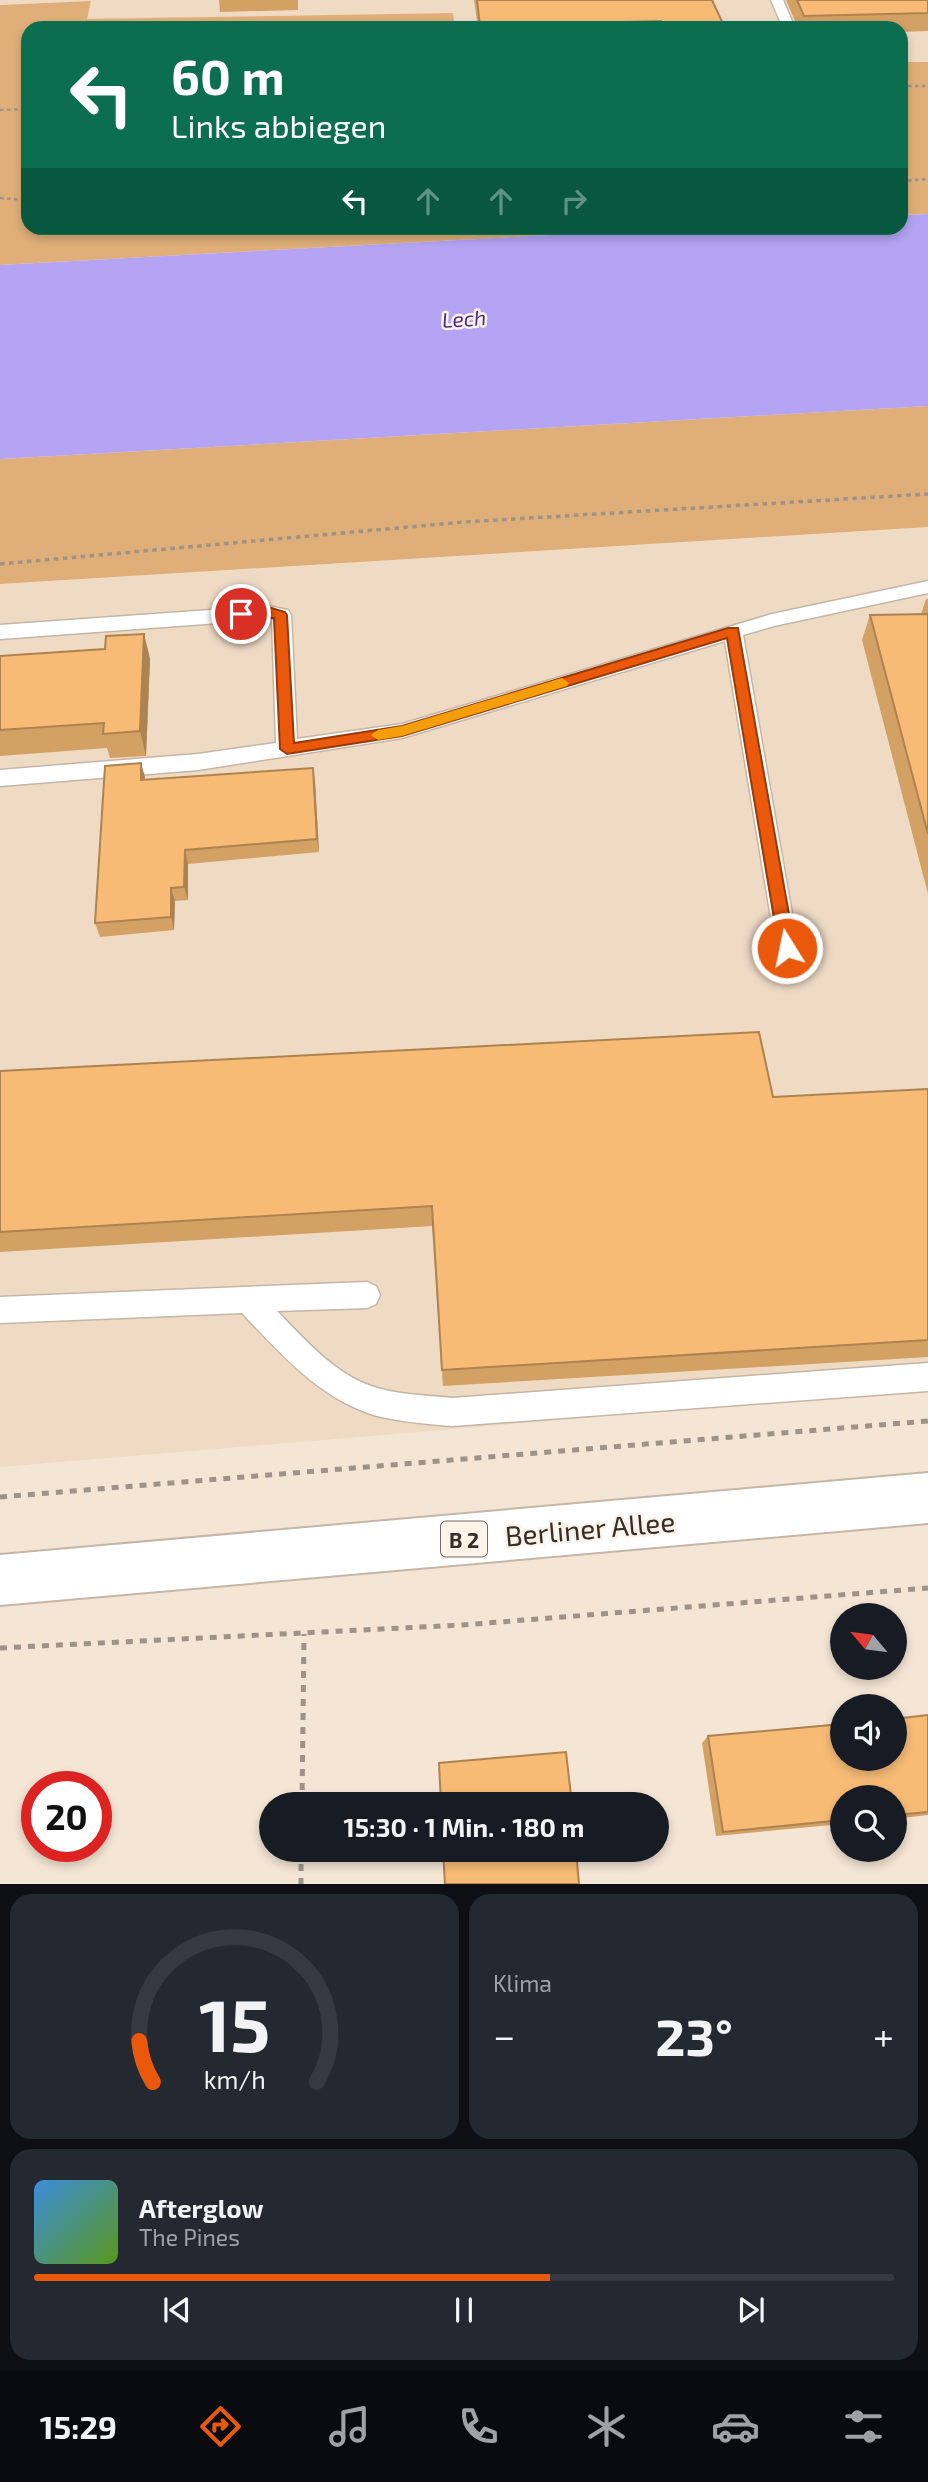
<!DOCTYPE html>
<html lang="de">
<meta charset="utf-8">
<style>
:root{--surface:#171b24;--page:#242831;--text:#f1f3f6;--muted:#9ea1a6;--line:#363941;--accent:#ea580c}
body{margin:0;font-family:"Exo 2",sans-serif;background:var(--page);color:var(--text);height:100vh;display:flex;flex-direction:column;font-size:26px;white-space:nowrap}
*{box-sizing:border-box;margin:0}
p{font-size:23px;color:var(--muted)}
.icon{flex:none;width:38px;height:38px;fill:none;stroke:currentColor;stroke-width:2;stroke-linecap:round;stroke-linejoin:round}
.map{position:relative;height:1884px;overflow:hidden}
.drawer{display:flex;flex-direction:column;gap:10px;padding:10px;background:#0d0f14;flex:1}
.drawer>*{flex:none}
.hud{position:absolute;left:21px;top:21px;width:887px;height:214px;border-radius:21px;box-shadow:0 4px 10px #0003;background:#0b6e4f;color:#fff;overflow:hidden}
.needle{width:46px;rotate:299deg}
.fabs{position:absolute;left:830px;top:1603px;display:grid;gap:14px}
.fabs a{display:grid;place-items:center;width:77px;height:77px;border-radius:50%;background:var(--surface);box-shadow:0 4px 10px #0003;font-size:35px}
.speed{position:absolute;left:21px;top:1771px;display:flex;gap:14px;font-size:35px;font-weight:700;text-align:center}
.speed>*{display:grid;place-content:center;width:91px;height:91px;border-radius:50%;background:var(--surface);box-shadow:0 4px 10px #0003;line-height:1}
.speed .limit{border:10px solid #d22;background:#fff;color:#111}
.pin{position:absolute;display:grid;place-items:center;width:60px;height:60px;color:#fff;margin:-30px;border:4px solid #fff;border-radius:50%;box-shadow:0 2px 7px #0007}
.me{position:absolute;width:77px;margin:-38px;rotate:350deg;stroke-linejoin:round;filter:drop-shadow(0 0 5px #0008)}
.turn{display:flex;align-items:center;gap:24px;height:147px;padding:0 35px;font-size:32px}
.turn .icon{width:91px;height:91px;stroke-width:2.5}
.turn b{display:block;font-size:49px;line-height:60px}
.lanes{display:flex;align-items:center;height:66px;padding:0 35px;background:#0003;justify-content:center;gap:35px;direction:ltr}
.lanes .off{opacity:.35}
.big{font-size:52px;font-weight:700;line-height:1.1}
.drawer .widget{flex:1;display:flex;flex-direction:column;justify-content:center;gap:10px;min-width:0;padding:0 24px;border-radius:21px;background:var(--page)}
.drawer .dial{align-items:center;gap:0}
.dial svg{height:182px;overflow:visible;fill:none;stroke:var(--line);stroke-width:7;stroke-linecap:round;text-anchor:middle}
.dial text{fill:var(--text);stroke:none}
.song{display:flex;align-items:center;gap:21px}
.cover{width:84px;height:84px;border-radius:10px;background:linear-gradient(135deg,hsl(210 70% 55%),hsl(90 70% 35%))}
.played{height:7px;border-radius:4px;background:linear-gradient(90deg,var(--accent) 60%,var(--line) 60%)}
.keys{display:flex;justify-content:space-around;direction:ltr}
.heat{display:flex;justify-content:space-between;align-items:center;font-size:38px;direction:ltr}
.drawer .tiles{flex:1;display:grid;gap:10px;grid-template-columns:1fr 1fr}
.widget:last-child{grid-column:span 2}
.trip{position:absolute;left:259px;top:1792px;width:410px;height:70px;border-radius:35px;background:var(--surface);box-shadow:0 4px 10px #0003;font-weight:700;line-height:70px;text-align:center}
.dock{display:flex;height:112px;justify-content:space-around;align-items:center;background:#090b0e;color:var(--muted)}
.dock .icon{width:49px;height:49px}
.dock .current{color:var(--accent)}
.dock b{font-size:32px;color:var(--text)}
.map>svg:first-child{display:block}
</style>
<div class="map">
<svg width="928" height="1884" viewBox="0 0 928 1884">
<rect width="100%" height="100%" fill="#f4e5d4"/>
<path fill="#efdac4" d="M0,0H928V62H901V28H455L452,13L86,19L91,1L0,5Z
M928,527V1389L0,1467V584Z"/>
<path fill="#e0af79" d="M91,1L87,19L453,13L455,28H28V228H677L0,265V5Z
M901,62H928V214L901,215Z
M928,406V527L0,584V459Z"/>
<path fill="#b4a4f3" d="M928,214V406L0,459V265L677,228H901V215Z"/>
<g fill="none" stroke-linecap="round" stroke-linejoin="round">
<g stroke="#c5b6a7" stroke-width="3">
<path id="lane" d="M771,0H783L795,28H783Z
M928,581V593L774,626L743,635L798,948L795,955L787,957L779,955L776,948L725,641L402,738L198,770L0,786V770L198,754L276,743L272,619L0,639V625L268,606L288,610L291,615L297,739L402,724L772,614Z
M367,1282L376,1286L380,1295L376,1304L367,1308L277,1311C304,1339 334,1373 371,1386C397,1395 425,1395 452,1398L928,1363V1391L452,1426C427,1424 402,1422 377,1416C320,1399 282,1355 242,1313L0,1323V1297Z"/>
</g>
<g stroke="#c5b6a7" stroke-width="4">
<path id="primary" d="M928,1473V1523L0,1605V1555Z"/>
</g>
<path stroke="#9e9387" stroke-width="2.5" stroke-dasharray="3.5 3.5" stroke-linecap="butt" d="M901,86H928
M0,110L28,109
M901,181L928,179
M0,198L28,200"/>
<path stroke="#9e9387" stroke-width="3.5" stroke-dasharray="4.5 4.5" stroke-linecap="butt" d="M0,564L464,522L928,494"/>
<path stroke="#9e9387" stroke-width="5" stroke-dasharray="7 7" stroke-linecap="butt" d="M0,1497L928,1421
M0,1648L462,1625L928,1588
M302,1804L304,1634
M301,1850V1884"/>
<use href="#lane" fill="#fff" fill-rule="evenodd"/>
<use href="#primary" fill="#fff" fill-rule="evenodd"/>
</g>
<path fill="#d4a165" d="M219,0H298V10L220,12Z
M474,0H712L725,28H478Z
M786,0H928V31L901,32V28H798Z
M926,599H928V894L862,640L870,615L921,614Z
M144,634L150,659L146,756L110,758L107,748L0,756V656L105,649Z
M145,777V780L315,782L319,852L188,864V900L175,901L174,930L100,937L95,923Z
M0,1071L773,1097L928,1089V1357L443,1386L432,1226L0,1252Z
M928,1715V1815L894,1819V1797H842V1824L716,1836L702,1743L708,1736Z"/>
<path fill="#ad8352" d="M144,634L150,659L146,756L140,731Z
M141,763L145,777L144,794L141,780Z
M313,768L315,782L319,852L317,839Z
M185,850L188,864V900L184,887Z
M171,888L175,901L174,930L171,917Z"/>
<path fill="#f7bb75" stroke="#ad8352" stroke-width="2" d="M477,0H712L725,28H664L661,21L480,26Z
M797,0H928V13L804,16Z
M928,614V834L870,615Z
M144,634L140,731L103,734L104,723L0,730V656L105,649L106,636Z
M141,763V780L313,768L317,839L185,850L184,887L171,888V917L95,923L105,766Z
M759,1032L773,1097L928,1089V1340L442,1370L432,1206L0,1232V1071Z
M928,1715V1812L894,1815V1797H842V1820L723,1832L708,1736L842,1724V1759H894V1719Z
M566,1752L572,1804H441L439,1763Z
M443,1850H576L579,1884H445Z"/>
<path fill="#ea580c" stroke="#983908" stroke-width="2" d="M268,607L285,612L287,615L294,743L402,726L728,628H738L795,948L793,953L787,955L779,948L727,638L402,736L287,754L280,749L274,618L241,619L234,614L241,610Z"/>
<path fill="#f59e0b" d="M562,678L569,683L567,686L402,736L378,740L371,735L378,730L402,726Z"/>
<g text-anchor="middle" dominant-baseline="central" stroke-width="5" stroke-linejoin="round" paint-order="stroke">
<g font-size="21" font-style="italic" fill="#4a2e88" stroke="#fdf3e9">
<text transform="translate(464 318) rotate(-4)">Lech</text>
</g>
<rect fill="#fdf3e9" stroke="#706a62" stroke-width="2" x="441" y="1521.5" width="46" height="35" rx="5"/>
<g font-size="21" font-weight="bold" fill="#342f28">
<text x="464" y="1539">B 2</text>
</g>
<g font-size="28" fill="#342f28" stroke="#fdf3e9">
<text transform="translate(590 1528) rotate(-5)">Berliner Allee</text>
</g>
</g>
</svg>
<div class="fabs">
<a><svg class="needle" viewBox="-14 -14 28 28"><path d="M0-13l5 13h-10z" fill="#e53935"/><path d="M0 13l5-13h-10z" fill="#9ea1a6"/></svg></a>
<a><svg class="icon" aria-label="sound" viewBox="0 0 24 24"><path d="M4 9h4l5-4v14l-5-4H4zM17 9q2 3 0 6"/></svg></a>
<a><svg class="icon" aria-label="search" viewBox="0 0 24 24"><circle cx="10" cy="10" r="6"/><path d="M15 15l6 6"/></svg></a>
</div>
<div class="speed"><div class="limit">20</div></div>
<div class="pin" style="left:241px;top:614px;background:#d93025"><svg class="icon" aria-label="arrive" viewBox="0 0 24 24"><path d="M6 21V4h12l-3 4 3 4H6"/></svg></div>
<svg class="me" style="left:787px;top:948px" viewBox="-20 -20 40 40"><circle r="17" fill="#ea580c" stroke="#fff" stroke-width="3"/><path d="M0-11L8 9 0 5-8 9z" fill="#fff"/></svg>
<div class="trip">15:30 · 1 Min. · 180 m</div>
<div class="hud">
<div class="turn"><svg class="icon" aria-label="left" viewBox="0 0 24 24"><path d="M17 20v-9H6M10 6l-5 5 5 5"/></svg><div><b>60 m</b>Links abbiegen</div></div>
<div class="lanes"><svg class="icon" aria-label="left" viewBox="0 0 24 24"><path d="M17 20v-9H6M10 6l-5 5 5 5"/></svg><svg class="icon off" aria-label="ahead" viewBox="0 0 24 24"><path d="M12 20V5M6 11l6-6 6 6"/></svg><svg class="icon off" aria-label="ahead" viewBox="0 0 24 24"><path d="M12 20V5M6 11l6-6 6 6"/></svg><svg class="icon off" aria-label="right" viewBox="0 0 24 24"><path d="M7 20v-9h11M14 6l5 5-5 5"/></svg></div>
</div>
</div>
<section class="drawer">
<div class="tiles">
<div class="widget dial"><svg viewBox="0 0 100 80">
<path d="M14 69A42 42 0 1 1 86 69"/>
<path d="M14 69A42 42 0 0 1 8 51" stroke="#ea580c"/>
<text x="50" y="56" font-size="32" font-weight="700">15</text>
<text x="50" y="72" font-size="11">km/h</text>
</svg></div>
<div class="widget"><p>Klima</p>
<div class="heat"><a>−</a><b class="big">23°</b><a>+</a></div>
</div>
<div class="widget">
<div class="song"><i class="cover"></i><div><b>Afterglow</b><p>The Pines</p></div></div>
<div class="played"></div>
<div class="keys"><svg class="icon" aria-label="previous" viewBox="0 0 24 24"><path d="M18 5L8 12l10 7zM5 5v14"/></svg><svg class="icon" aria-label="pause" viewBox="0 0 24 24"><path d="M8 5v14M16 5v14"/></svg><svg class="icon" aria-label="next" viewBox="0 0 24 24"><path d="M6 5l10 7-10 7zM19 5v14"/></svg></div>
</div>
</div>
</section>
<nav class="dock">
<b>15:29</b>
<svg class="icon current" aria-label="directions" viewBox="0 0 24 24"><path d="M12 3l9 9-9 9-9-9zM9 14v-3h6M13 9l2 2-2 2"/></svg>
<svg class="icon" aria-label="music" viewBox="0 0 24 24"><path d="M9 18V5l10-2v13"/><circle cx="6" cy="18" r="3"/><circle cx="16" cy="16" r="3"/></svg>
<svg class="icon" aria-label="phone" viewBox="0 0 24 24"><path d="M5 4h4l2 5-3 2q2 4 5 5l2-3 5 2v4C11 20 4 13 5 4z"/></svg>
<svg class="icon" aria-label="climate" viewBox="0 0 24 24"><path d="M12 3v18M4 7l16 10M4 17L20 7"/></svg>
<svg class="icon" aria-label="car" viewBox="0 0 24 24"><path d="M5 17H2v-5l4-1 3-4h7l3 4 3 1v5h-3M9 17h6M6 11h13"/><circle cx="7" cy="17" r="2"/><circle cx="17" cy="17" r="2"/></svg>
<svg class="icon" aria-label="filters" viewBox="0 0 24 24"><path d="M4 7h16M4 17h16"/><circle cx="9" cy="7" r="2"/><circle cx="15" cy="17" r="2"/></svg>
</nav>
